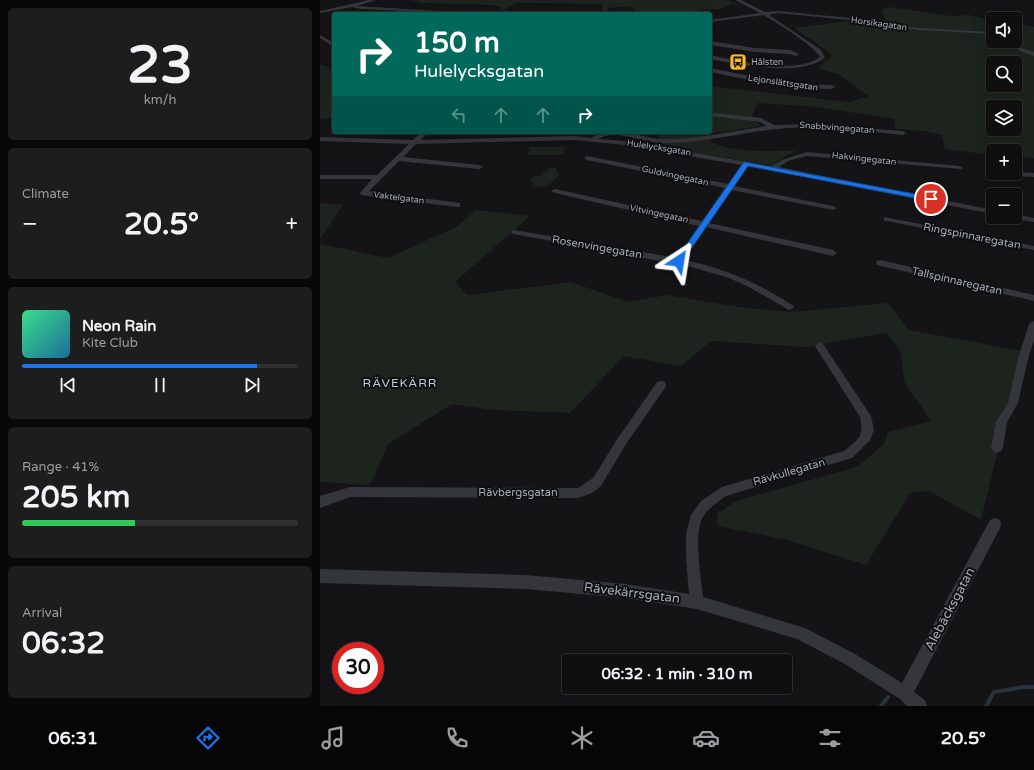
<!DOCTYPE html>
<meta charset="utf-8">
<style>
:root{--surface:#0f0f10;--page:#1d1d1e;--text:#f1f3f6;--muted:#9b9c9f;--line:#2f2f30;--accent:#1a73e8}
body{margin:0;font-family:"Varela Round",sans-serif;background:var(--page);color:var(--text);height:100vh;display:flex;flex-direction:column;font-size:15px;white-space:nowrap}
*{box-sizing:border-box;margin:0}
p{font-size:13px;color:var(--muted)}
.icon{flex:none;width:22px;height:22px;fill:none;stroke:currentColor;stroke-width:2;stroke-linecap:round;stroke-linejoin:round}
.map{position:relative;flex:1;overflow:hidden}
.drawer{display:flex;flex-direction:column;gap:8px;padding:8px;background:#080809;width:320px}
.drawer>*{flex:none}
.banner{position:absolute;left:12px;top:12px;width:380px;height:122px;border-radius:4px;box-shadow:0 4px 16px #0002,0 0 0 1px var(--line);background:#00695c;color:#fff;overflow:hidden}
.controls{position:absolute;left:666px;top:12px;display:grid;gap:8px}
.controls a{display:grid;place-items:center;width:36px;height:36px;border-radius:4px;background:var(--surface);box-shadow:0 4px 16px #0002,0 0 0 1px var(--line);font-size:20px}
.speed{position:absolute;left:12px;top:642px;display:flex;gap:8px;font-size:20px;font-weight:700;text-align:center}
.speed>*{display:grid;place-content:center;width:52px;height:52px;border-radius:50%;background:var(--surface);box-shadow:0 4px 16px #0002,0 0 0 1px var(--line);line-height:1}
.speed .limit{border:6px solid #d22;background:#fff;color:#111}
.pin{position:absolute;display:grid;place-items:center;width:34px;height:34px;color:#fff;margin:-17px;border:2px solid #fff;border-radius:50%;box-shadow:0 1px 4px #0007}
.me{position:absolute;width:44px;margin:-22px;rotate:33deg;stroke-linejoin:round;filter:drop-shadow(0 0 3px #0008)}
.turn{display:flex;align-items:center;gap:14px;height:84px;padding:0 16px;font-size:18px}
.turn .icon{width:52px;height:52px;stroke-width:2.5}
.turn b{display:block;font-size:28px;line-height:34px}
.lanes{display:flex;align-items:center;height:38px;padding:0 16px;background:#0003;justify-content:center;gap:20px;direction:ltr}
.lanes .off{opacity:.35}
.big{font-size:30px;font-weight:800;line-height:1.1}
.drawer .widget{flex:1;display:flex;flex-direction:column;justify-content:center;gap:6px;min-width:0;padding:0 14px;border-radius:6px;background:var(--page)}
.drawer .dial{align-items:center;gap:0}
.dial b{font-size:52px;line-height:1}
.song{display:flex;align-items:center;gap:12px}
.cover{width:48px;height:48px;border-radius:6px;background:linear-gradient(135deg,hsl(150 70% 55%),hsl(200 70% 35%))}
.played{height:4px;border-radius:2px;background:linear-gradient(90deg,var(--accent) 85%,var(--line) 85%)}
.keys{display:flex;justify-content:space-around;direction:ltr}
.heat{display:flex;justify-content:space-between;align-items:center;font-size:22px;direction:ltr}
.charge{height:6px;border-radius:3px;background:linear-gradient(90deg,#34c759 41%,var(--line) 0)}
.trip{position:absolute;left:242px;top:654px;width:230px;height:40px;border-radius:4px;background:var(--surface);box-shadow:0 4px 16px #0002,0 0 0 1px var(--line);font-weight:800;line-height:40px;text-align:center}
.tab-bar{display:flex;height:64px;justify-content:space-around;align-items:center;background:#060606;color:var(--muted)}
.tab-bar .icon{width:28px;height:28px}
.tab-bar .current{color:var(--accent)}
.tab-bar b{font-size:18px;color:var(--text)}
main{display:flex;flex:1;min-height:0}
.map>svg:first-child{display:block}
</style>
<main>
<section class="drawer">
<div class="widget dial"><b>23</b><p>km/h</p></div>
<div class="widget"><p>Climate</p>
<div class="heat"><a>−</a><b class="big">20.5°</b><a>+</a></div>
</div>
<div class="widget">
<div class="song"><i class="cover"></i><div><b>Neon Rain</b><p>Kite Club</p></div></div>
<div class="played"></div>
<div class="keys"><svg class="icon" aria-label="previous" viewBox="0 0 24 24"><path d="M18 5L8 12l10 7zM5 5v14"/></svg><svg class="icon" aria-label="pause" viewBox="0 0 24 24"><path d="M8 5v14M16 5v14"/></svg><svg class="icon" aria-label="next" viewBox="0 0 24 24"><path d="M6 5l10 7-10 7zM19 5v14"/></svg></div>
</div>
<div class="widget"><p>Range · 41%</p><b class="big">205 km</b><div class="charge"></div></div>
<div class="widget"><p>Arrival</p><b class="big">06:32</b></div>
</section>
<div class="map">
<svg width="714" height="706" viewBox="0 0 714 706">
<rect width="100%" height="100%" fill="#141416"/>
<path fill="#1c241d" fill-rule="evenodd" d="M91,0H408L424,7L412,4L400,9L380,10L377,14H347L336,12L329,14H319L310,6L289,8L286,13H282L283,4L196,3L184,10H180V7L172,5L103,3Z
M568,7L631,16L649,15L673,21V41H695V22L714,27V158L695,157V151H673V155L625,149L622,135L604,131L575,129V119L497,107L437,103L432,117L441,126L389,134L391,142C416,154 449,150 476,151L450,165L336,146L339,137L343,132H390V86L529,102L549,96L518,74L502,70L498,67L511,58V54L475,28L529,21L561,25L565,22L562,10ZM673,63H695V85H673ZM673,107H695V129H673Z
M0,64L14,69V118L0,119Z
M210,147H245L243,155H208Z
M230,167L236,168L239,176L226,187L214,186L215,184L210,181L211,179L216,176H220L223,172H227Z
M0,203L23,205L0,239Z
M156,210L210,216L135,282L147,295L251,282L308,302L347,295L418,307L471,312L568,303L589,330L702,351L661,520L609,491L590,493L546,565L467,540L398,526L397,514L416,501L537,467L564,444L568,432L611,421L585,383L580,350L566,333L486,347L391,341L361,366L304,356L250,413L174,410L132,404L68,444L50,485L0,482V244L68,258L136,227Z"/>
<g fill="none" stroke-linecap="round" stroke-linejoin="round">
<path stroke="#29333b" stroke-width="4" d="M561,706L568,697
M666,706L674,692L704,687H714"/>
<path fill="#35363b" fill-rule="evenodd" d="M49,0H56L37,6L152,13L154,14L41,9L32,7L0,13V11Z
M415,0H421L445,12L458,11L530,18L599,28L673,32V34L599,30L530,20L458,13L449,15L501,50L505,58C480,77 420,65 390,59V55C418,61 476,75 500,57C491,43 458,24 444,15L390,22V20L440,13Z
M0,35L14,43V47L0,38Z
M390,41L435,48L470,50L479,54L476,56L469,54L435,52L390,45Z
M688,41H693L704,49L714,52V56L700,51Z
M390,68C430,76 471,85 512,85L515,87L512,89C471,89 430,80 390,72Z
M394,113L441,118L454,125L496,124L583,131L586,133L583,135C545,131 506,125 468,128C425,131 384,144 341,143C325,143 292,128 279,139L305,141L451,166L464,159L487,152L639,166L643,168L641,169L487,156L468,161L459,167L673,210V214L428,166L414,186L513,206L517,208L513,210L412,190L389,223L513,250L517,253L513,256L386,227L364,260C404,268 438,283 472,305L474,307L472,309L469,310L427,286L409,278L372,267L194,234L190,232L194,230L357,258L379,226L235,193L231,191L235,189L382,221L405,188L267,160L264,158L267,156L408,184L421,165L305,145L254,140L96,144L83,157L159,165L163,167L159,169L79,161L49,191L140,203V207H137L41,195L40,193L52,179H0V175H57L89,144L0,141V137L93,140L101,132H108L101,140L254,136L272,138C288,123 321,138 340,139C376,140 412,131 447,126L440,122L392,116V114Z
M696,172L714,173V177L696,176Z
M695,214L714,218V222L692,218L695,217Z
M564,217L714,246V250L567,221H564Z
M560,260L714,295V301L557,265L556,263L557,261Z
M714,321V341L709,355L698,403L687,422L683,448L681,451L677,453L673,451L671,448L676,422L688,403L699,355L709,324Z
M500,342L503,344L551,416L554,430L550,440L532,458L406,496C398,502 388,508 383,517C373,534 381,577 383,597L485,628L535,654L582,683L670,520L675,518L680,520L681,524L680,528L594,692L605,700L607,706H587L580,699L525,664L477,639L377,609L305,598L206,589L0,583V569L206,575L305,584L369,594L366,557V534L371,515L381,501L402,487L524,451C539,438 544,438 540,417L495,346Z
M341,381L345,382L346,385L345,388L306,444L281,486L272,493L258,498L30,497L0,508V496L30,487L258,488L273,478L298,438L337,382Z"/>
</g>
<path fill="#1a73e8" stroke="#114b97" d="M424,162L611,197L614,199L611,201L428,166L362,262H356L355,261Z"/>
<defs>
<g id="bus-square" transform="scale(0.9)"><rect x="-9" y="-9" width="18" height="18" rx="4" fill="#fdb925" stroke="#0f0f11"/><path d="M-5-6H5V4H4V6H2V4H-2V6H-4V4H-5ZM-3.5-4V0h7V-4ZM-3.5 1.2v1.5H-2V1.2ZM2 1.2v1.5H3.5V1.2Z" fill="#111"/></g>
</defs>
<g fill-rule="evenodd">
<use href="#bus-square" x="418" y="62"/>
</g>
<g text-anchor="middle" dominant-baseline="central" stroke-width="4" stroke-linejoin="round" paint-order="stroke">
<g font-size="9" fill="#a5aab7" stroke="#0f0f11">
<text transform="translate(559 24) rotate(8)">Horsikagatan</text>
<text transform="translate(463 83) rotate(8)">Lejonslättsgatan</text>
<text transform="translate(517 128) rotate(4)">Snabbvingegatan</text>
<text transform="translate(339 148) rotate(9)">Hulelycksgatan</text>
<text transform="translate(544 159) rotate(6)">Hakvingegatan</text>
<text transform="translate(355 176) rotate(12)">Guldvingegatan</text>
<text transform="translate(79 198) rotate(7)">Vaktelgatan</text>
<text transform="translate(339 214) rotate(12)">Vitvingegatan</text>
</g>
<g font-size="9" fill="#a5aab7" stroke="#0f0f11" text-anchor="start">
<text x="431" y="62">Hålsten</text>
</g>
<g font-size="11" fill="#a5aab7" stroke="#0f0f11">
<text transform="translate(652 236) rotate(11)">Ringspinnaregatan</text>
<text transform="translate(277 247) rotate(10)">Rosenvingegatan</text>
<text transform="translate(637 281) rotate(13)">Tallspinnaregatan</text>
<text transform="translate(469 472) rotate(-16)">Rävkullegatan</text>
<text x="198" y="492">Rävbergsgatan</text>
</g>
<g font-size="12" letter-spacing="1" fill="#c6c9d3" stroke="#0f0f11">
<text x="80" y="383">RÄVEKÄRR</text>
</g>
<g font-size="13" fill="#a5aab7" stroke="#0f0f11">
<text transform="translate(312 593) rotate(7)">Rävekärrsgatan</text>
<text transform="translate(630 609) rotate(-62)">Alebäcksgatan</text>
</g>
</g>
</svg>
<div class="controls">
<a><svg class="icon" aria-label="sound" viewBox="0 0 24 24"><path d="M4 9h4l5-4v14l-5-4H4zM17 9q2 3 0 6"/></svg></a>
<a><svg class="icon" aria-label="search" viewBox="0 0 24 24"><circle cx="10" cy="10" r="6"/><path d="M15 15l6 6"/></svg></a>
<a><svg class="icon" aria-label="layers" viewBox="0 0 24 24"><path d="M12 4l9 5-9 5-9-5zM3 14l9 5 9-5"/></svg></a>
<a>+</a>
<a>−</a>
</div>
<div class="speed"><div class="limit">30</div></div>
<div class="pin" style="left:611px;top:199px;background:#d93025"><svg class="icon" aria-label="arrive" viewBox="0 0 24 24"><path d="M6 21V4h12l-3 4 3 4H6"/></svg></div>
<svg class="me" style="left:359px;top:261px" viewBox="-20 -20 40 40"><path d="M0-17L14 15 0 8-14 15z" fill="#1a73e8" stroke="#fff" stroke-width="4"/></svg>
<div class="trip">06:32 · 1 min · 310 m</div>
<div class="banner">
<div class="turn"><svg class="icon" aria-label="right" viewBox="0 0 24 24"><path d="M7 20v-9h11M14 6l5 5-5 5"/></svg><div><b>150 m</b>Hulelycksgatan</div></div>
<div class="lanes"><svg class="icon off" aria-label="left" viewBox="0 0 24 24"><path d="M17 20v-9H6M10 6l-5 5 5 5"/></svg><svg class="icon off" aria-label="ahead" viewBox="0 0 24 24"><path d="M12 20V5M6 11l6-6 6 6"/></svg><svg class="icon off" aria-label="ahead" viewBox="0 0 24 24"><path d="M12 20V5M6 11l6-6 6 6"/></svg><svg class="icon" aria-label="right" viewBox="0 0 24 24"><path d="M7 20v-9h11M14 6l5 5-5 5"/></svg></div>
</div>
</div>
</main>
<nav class="tab-bar">
<b>06:31</b>
<svg class="icon current" aria-label="directions" viewBox="0 0 24 24"><path d="M12 3l9 9-9 9-9-9zM9 14v-3h6M13 9l2 2-2 2"/></svg>
<svg class="icon" aria-label="music" viewBox="0 0 24 24"><path d="M9 18V5l10-2v13"/><circle cx="6" cy="18" r="3"/><circle cx="16" cy="16" r="3"/></svg>
<svg class="icon" aria-label="phone" viewBox="0 0 24 24"><path d="M5 4h4l2 5-3 2q2 4 5 5l2-3 5 2v4C11 20 4 13 5 4z"/></svg>
<svg class="icon" aria-label="climate" viewBox="0 0 24 24"><path d="M12 3v18M4 7l16 10M4 17L20 7"/></svg>
<svg class="icon" aria-label="car" viewBox="0 0 24 24"><path d="M5 17H2v-5l4-1 3-4h7l3 4 3 1v5h-3M9 17h6M6 11h13"/><circle cx="7" cy="17" r="2"/><circle cx="17" cy="17" r="2"/></svg>
<svg class="icon" aria-label="filters" viewBox="0 0 24 24"><path d="M4 7h16M4 17h16"/><circle cx="9" cy="7" r="2"/><circle cx="15" cy="17" r="2"/></svg>
<b>20.5°</b>
</nav>
